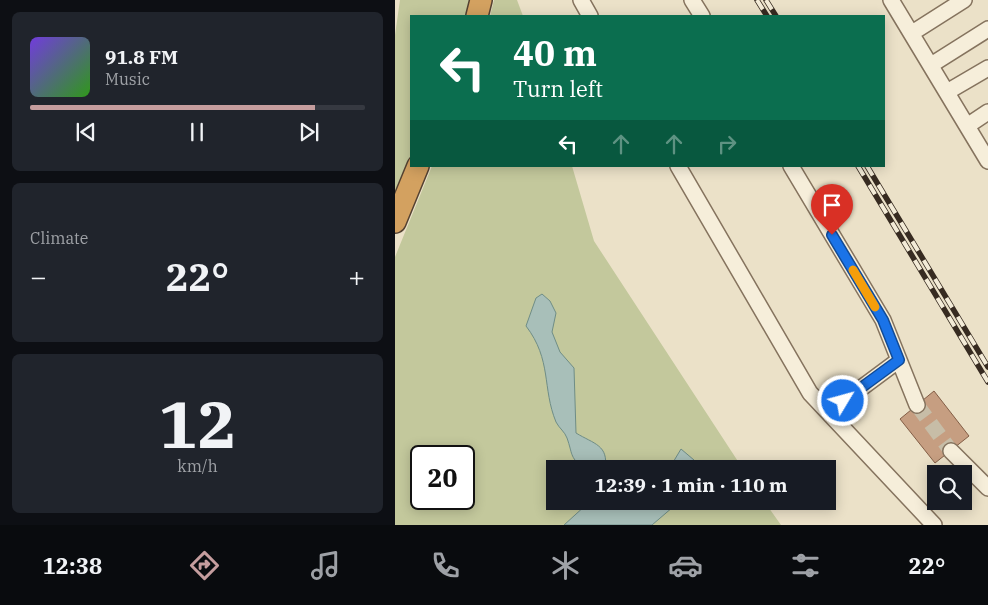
<!DOCTYPE html>
<meta charset="utf-8">
<style>
:root{--surface:#171b24;--page:#20242c;--text:#f1f3f6;--muted:#9ea1a6;--line:#363941;--accent:#c59d9e}
body{margin:0;font-family:"IBM Plex Serif",serif;background:var(--page);color:var(--text);height:100vh;display:flex;flex-direction:column;font-size:19px;white-space:nowrap}
*{box-sizing:border-box;margin:0}
p{font-size:16px;color:var(--muted)}
.icon{flex:none;width:28px;height:28px;fill:none;stroke:currentColor;stroke-width:2;stroke-linecap:round;stroke-linejoin:round}
.map{position:relative;flex:1;overflow:hidden}
.panel{display:flex;flex-direction:column;gap:12px;padding:12px;background:#0d0f14;width:395px}
.panel>*{flex:none}
.banner{position:absolute;left:15px;top:15px;width:475px;height:152px;border-radius:0px;box-shadow:0 2px 12px #0003;background:#0b6e4f;color:#fff;overflow:hidden}
.fabs{position:absolute;left:532px;top:465px;display:grid;gap:10px}
.fabs a{display:grid;place-items:center;width:45px;height:45px;border-radius:0px;background:var(--surface);box-shadow:0 2px 12px #0003;font-size:25px}
.speed{position:absolute;left:15px;top:445px;display:flex;gap:10px;font-size:25px;font-weight:700;text-align:center}
.speed>*{display:grid;place-content:center;width:65px;height:65px;border-radius:50%;background:var(--surface);box-shadow:0 2px 12px #0003;line-height:1}
.speed .limit{border:2px solid #111;border-radius:8px;background:#fff;color:#111}
.pin{position:absolute;display:grid;place-items:center;width:42px;height:42px;color:#fff;margin:-51px -21px;border-radius:50% 50% 50% 0;rotate:-45deg;box-shadow:0 0 5px #0007}
.pin .icon{rotate:45deg}
.me{position:absolute;width:55px;margin:-28px;rotate:53deg;stroke-linejoin:round;filter:drop-shadow(0 0 4px #0008)}
.turn{display:flex;align-items:center;gap:18px;height:105px;padding:0 20px;font-size:22px}
.turn .icon{width:65px;height:65px;stroke-width:2.5}
.turn b{display:block;font-size:35px;line-height:42px}
.lanes{display:flex;align-items:center;height:48px;padding:0 20px;background:#0003;justify-content:center;gap:25px;direction:ltr}
.lanes .off{opacity:.35}
.big{font-size:38px;font-weight:700;line-height:1.1}
.panel .tile{flex:1;display:flex;flex-direction:column;justify-content:center;gap:8px;min-width:0;padding:0 18px;border-radius:8px;background:var(--page)}
.panel .dial{align-items:center;gap:0}
.dial b{font-size:65px;line-height:1}
.song{display:flex;align-items:center;gap:15px}
.cover{width:60px;height:60px;border-radius:8px;background:linear-gradient(135deg,hsl(260 70% 55%),hsl(110 70% 35%))}
.played{height:5px;border-radius:2px;background:linear-gradient(90deg,var(--accent) 85%,var(--line) 85%)}
.keys{display:flex;justify-content:space-around;direction:ltr}
.heat{display:flex;justify-content:space-between;align-items:center;font-size:28px;direction:ltr}
.trip{position:absolute;left:151px;top:460px;width:290px;height:50px;border-radius:0px;background:var(--surface);box-shadow:0 2px 12px #0003;font-weight:700;line-height:50px;text-align:center}
.menu{display:flex;height:80px;justify-content:space-around;align-items:center;background:#090b0e;color:var(--muted)}
.menu .icon{width:35px;height:35px}
.menu .selected{color:var(--accent)}
.menu b{font-size:22px;color:var(--text)}
main{display:flex;flex:1;min-height:0}
.map>svg:first-child{display:block}
</style>
<main>
<section class="panel">
<div class="tile">
<div class="song"><i class="cover"></i><div><b>91.8 FM</b><p>Music</p></div></div>
<div class="played"></div>
<div class="keys"><svg class="icon" aria-label="previous" viewBox="0 0 24 24"><path d="M18 5L8 12l10 7zM5 5v14"/></svg><svg class="icon" aria-label="pause" viewBox="0 0 24 24"><path d="M8 5v14M16 5v14"/></svg><svg class="icon" aria-label="next" viewBox="0 0 24 24"><path d="M6 5l10 7-10 7zM19 5v14"/></svg></div>
</div>
<div class="tile"><p>Climate</p>
<div class="heat"><a>−</a><b class="big">22°</b><a>+</a></div>
</div>
<div class="tile dial"><b>12</b><p>km/h</p></div>
</section>
<div class="map">
<svg width="593" height="525" viewBox="0 0 593 525">
<rect width="100%" height="100%" fill="#ebe1c8"/>
<path fill="#c3c89c" fill-rule="evenodd" d="M5,0H77L74,16H16V166L0,204V35Z
M99,0H122L128,16H95Z
M37,166H177L199,241L348,469H160V501H369L386,525H0V257ZM26,456H69V499H26Z"/>
<path fill="#a8bfb9" stroke="#6f8d86" d="M147,294L155,301L161,313L157,332L165,352L179,368L181,433C199,444 214,445 210,469H188C174,455 178,455 172,438C170,432 164,428 161,422C147,388 157,360 131,326L141,298Z
M286,449L299,460L301,469H274Z
M198,501H285L257,525H169L191,505H199Z"/>
<path fill="#c69e81" stroke="#835e46" d="M539,391L574,436L540,463L505,419Z"/>
<g fill="none" stroke-linecap="round" stroke-linejoin="round">
<path stroke="#c7bda7" stroke-width="15" stroke-dasharray="15 8" stroke-linecap="butt" d="M522,405L556,451"/>
<g stroke="#85735e" stroke-width="18">
<path id="minor" d="M186,0L195,16
M297,0L307,16
M496,0L593,161
M517,33L569,0
M536,65L593,29
M552,92L593,68
M572,126L593,112
M283,166L415,393L539,525
M396,166L488,320L522,405
M434,412L504,360
M556,451L593,488"/>
</g>
<g stroke="#544232" stroke-width="24">
<path id="highway" d="M82,16L86,0
M0,222L23,166"/>
</g>
<use href="#minor" stroke="#f6eeda" stroke-width="15"/>
<use href="#highway" stroke="#d3a160" stroke-width="21"/>
<g stroke="#372b21" stroke-width="5.5">
<path id="rail" d="M362,0L372,16
M371,0L381,16
M463,166L593,382
M472,166L593,367"/>
</g>
<use href="#rail" stroke="#f3ebd7" stroke-width="4" stroke-dasharray="11" stroke-linecap="butt"/>
</g>
<g fill="none" stroke-linecap="round" stroke-linejoin="round">
<g stroke="#114b97" stroke-width="12">
<path id="route" d="M437,235L488,320L504,360L448,401"/>
</g>
<use href="#route" stroke="#1a73e8" stroke-width="9"/>
<path stroke="#f59e0b" stroke-width="9" d="M458,270L480,307"/>
</g>
</svg>
<div class="fabs">
<a><svg class="icon" aria-label="search" viewBox="0 0 24 24"><circle cx="10" cy="10" r="6"/><path d="M15 15l6 6"/></svg></a>
</div>
<div class="speed"><div class="limit">20</div></div>
<div class="pin" style="left:437px;top:235px;background:#d93025"><svg class="icon" aria-label="arrive" viewBox="0 0 24 24"><path d="M6 21V4h12l-3 4 3 4H6"/></svg></div>
<svg class="me" style="left:448px;top:401px" viewBox="-20 -20 40 40"><circle r="17" fill="#1a73e8" stroke="#fff" stroke-width="3"/><path d="M0-11L8 9 0 5-8 9z" fill="#fff"/></svg>
<div class="trip">12:39 · 1 min · 110 m</div>
<div class="banner">
<div class="turn"><svg class="icon" aria-label="left" viewBox="0 0 24 24"><path d="M17 20v-9H6M10 6l-5 5 5 5"/></svg><div><b>40 m</b>Turn left</div></div>
<div class="lanes"><svg class="icon" aria-label="left" viewBox="0 0 24 24"><path d="M17 20v-9H6M10 6l-5 5 5 5"/></svg><svg class="icon off" aria-label="ahead" viewBox="0 0 24 24"><path d="M12 20V5M6 11l6-6 6 6"/></svg><svg class="icon off" aria-label="ahead" viewBox="0 0 24 24"><path d="M12 20V5M6 11l6-6 6 6"/></svg><svg class="icon off" aria-label="right" viewBox="0 0 24 24"><path d="M7 20v-9h11M14 6l5 5-5 5"/></svg></div>
</div>
</div>
</main>
<nav class="menu">
<b>12:38</b>
<svg class="icon selected" aria-label="directions" viewBox="0 0 24 24"><path d="M12 3l9 9-9 9-9-9zM9 14v-3h6M13 9l2 2-2 2"/></svg>
<svg class="icon" aria-label="music" viewBox="0 0 24 24"><path d="M9 18V5l10-2v13"/><circle cx="6" cy="18" r="3"/><circle cx="16" cy="16" r="3"/></svg>
<svg class="icon" aria-label="phone" viewBox="0 0 24 24"><path d="M5 4h4l2 5-3 2q2 4 5 5l2-3 5 2v4C11 20 4 13 5 4z"/></svg>
<svg class="icon" aria-label="climate" viewBox="0 0 24 24"><path d="M12 3v18M4 7l16 10M4 17L20 7"/></svg>
<svg class="icon" aria-label="car" viewBox="0 0 24 24"><path d="M5 17H2v-5l4-1 3-4h7l3 4 3 1v5h-3M9 17h6M6 11h13"/><circle cx="7" cy="17" r="2"/><circle cx="17" cy="17" r="2"/></svg>
<svg class="icon" aria-label="filters" viewBox="0 0 24 24"><path d="M4 7h16M4 17h16"/><circle cx="9" cy="7" r="2"/><circle cx="15" cy="17" r="2"/></svg>
<b>22°</b>
</nav>
